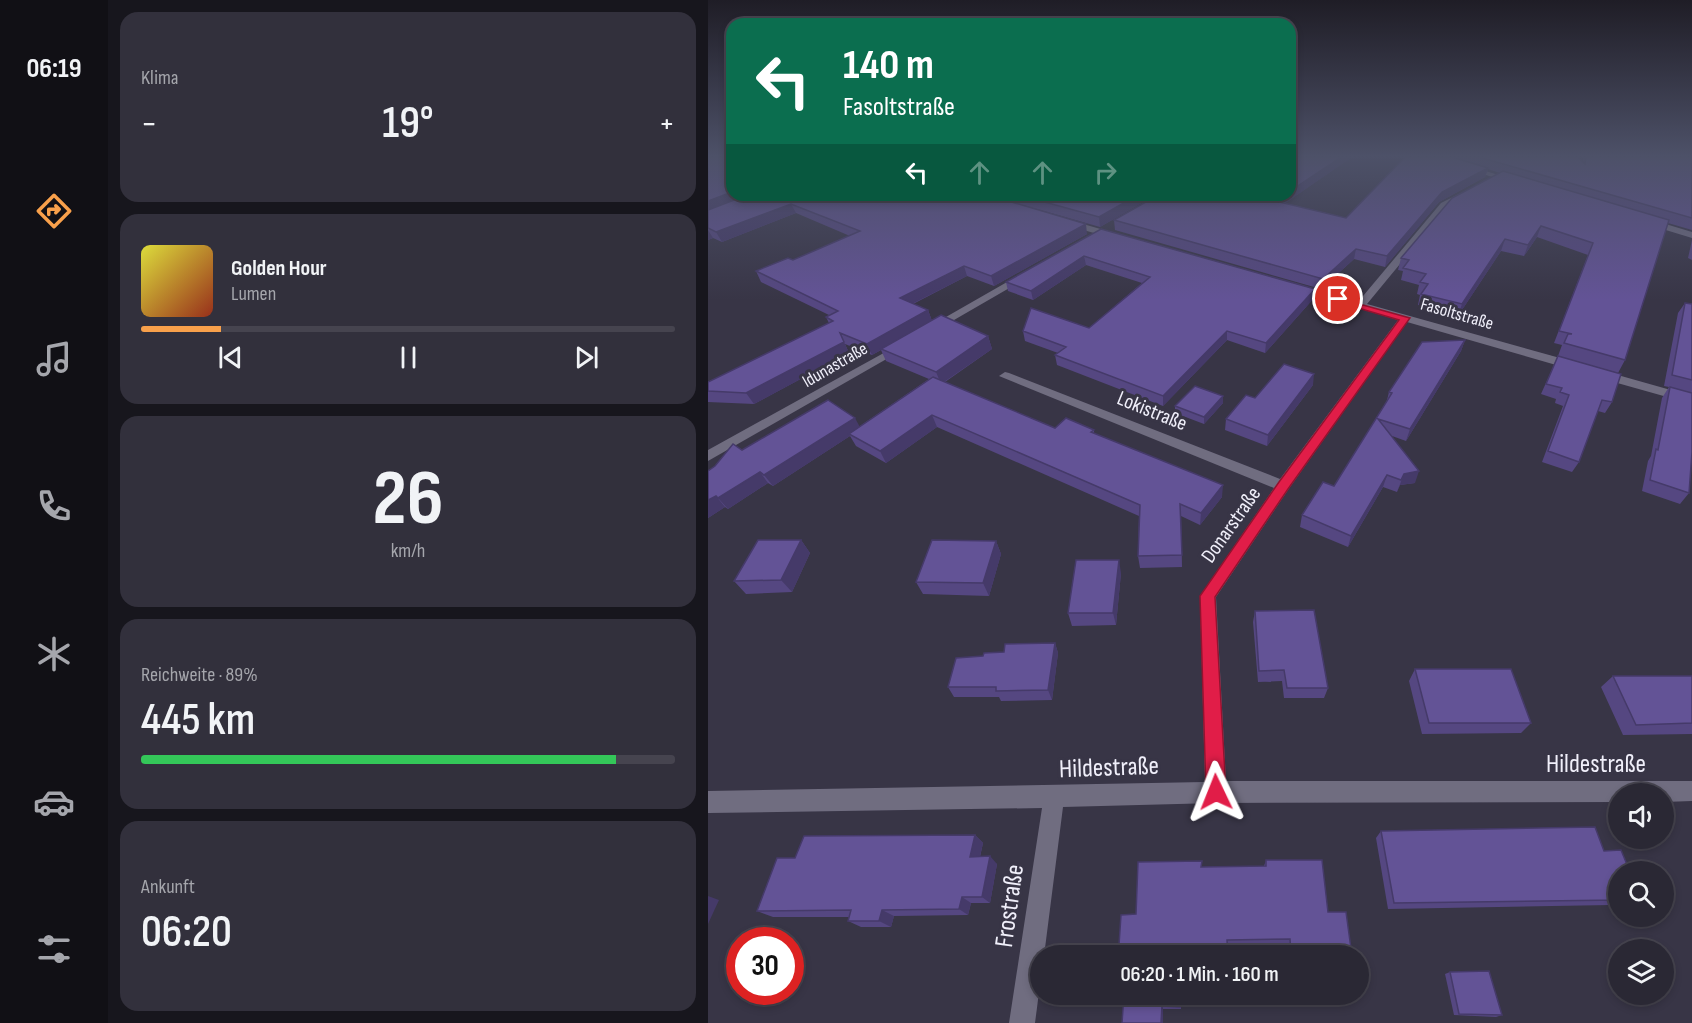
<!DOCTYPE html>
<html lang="de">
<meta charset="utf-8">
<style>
:root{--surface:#2a2834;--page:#32303c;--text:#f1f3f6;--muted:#a5a6ac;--line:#46444f;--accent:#f8a04b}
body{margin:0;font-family:"Sofia Sans Condensed",sans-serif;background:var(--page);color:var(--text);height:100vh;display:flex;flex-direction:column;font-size:22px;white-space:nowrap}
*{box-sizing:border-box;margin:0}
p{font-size:20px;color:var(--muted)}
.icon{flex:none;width:33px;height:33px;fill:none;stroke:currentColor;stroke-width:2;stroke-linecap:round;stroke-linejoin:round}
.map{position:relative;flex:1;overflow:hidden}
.drawer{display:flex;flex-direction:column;gap:12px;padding:12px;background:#17161d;width:600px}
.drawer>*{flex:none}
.top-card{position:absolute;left:18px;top:18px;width:570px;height:183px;border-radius:18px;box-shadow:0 3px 9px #0003,0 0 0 2px var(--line);background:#0b6e4f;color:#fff;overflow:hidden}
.buttons{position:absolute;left:900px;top:783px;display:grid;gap:12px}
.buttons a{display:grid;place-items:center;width:66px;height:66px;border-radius:50%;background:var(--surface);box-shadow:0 3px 9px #0003,0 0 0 2px var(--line);font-size:30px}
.speed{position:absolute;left:18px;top:927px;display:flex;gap:12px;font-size:30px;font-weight:700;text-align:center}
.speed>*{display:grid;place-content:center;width:78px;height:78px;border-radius:50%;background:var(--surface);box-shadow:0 3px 9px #0003,0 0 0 2px var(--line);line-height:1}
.speed .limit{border:9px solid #d22;background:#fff;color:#111}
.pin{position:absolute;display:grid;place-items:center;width:51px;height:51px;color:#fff;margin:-26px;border:3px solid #fff;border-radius:50%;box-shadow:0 2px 6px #0007}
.me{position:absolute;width:66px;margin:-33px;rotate:358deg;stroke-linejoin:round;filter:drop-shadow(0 0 4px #0008)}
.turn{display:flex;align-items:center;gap:21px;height:126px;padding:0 18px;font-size:27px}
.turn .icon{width:78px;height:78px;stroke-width:2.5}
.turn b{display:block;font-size:42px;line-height:51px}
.lanes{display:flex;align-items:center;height:57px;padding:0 18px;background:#0003;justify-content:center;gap:30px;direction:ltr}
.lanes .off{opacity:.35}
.big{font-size:45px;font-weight:600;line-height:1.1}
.drawer .tile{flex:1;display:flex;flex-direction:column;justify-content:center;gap:9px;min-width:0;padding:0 21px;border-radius:18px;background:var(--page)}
.drawer .dial{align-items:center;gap:0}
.dial b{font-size:78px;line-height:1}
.song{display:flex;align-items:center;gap:18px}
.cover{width:72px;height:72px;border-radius:9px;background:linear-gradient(135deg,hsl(60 70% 55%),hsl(10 70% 35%))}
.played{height:6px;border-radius:3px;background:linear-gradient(90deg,var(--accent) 15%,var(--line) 15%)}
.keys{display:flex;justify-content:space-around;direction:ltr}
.heat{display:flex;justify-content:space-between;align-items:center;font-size:33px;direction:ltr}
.charge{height:9px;border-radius:4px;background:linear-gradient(90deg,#34c759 89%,var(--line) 0)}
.trip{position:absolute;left:322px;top:945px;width:339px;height:60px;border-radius:30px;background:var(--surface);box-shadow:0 3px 9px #0003,0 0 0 2px var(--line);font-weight:600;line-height:60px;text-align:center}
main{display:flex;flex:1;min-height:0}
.tab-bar{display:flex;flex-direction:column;width:108px;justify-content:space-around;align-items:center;background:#111015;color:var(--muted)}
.tab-bar .icon{width:42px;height:42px}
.tab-bar .active{color:var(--accent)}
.tab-bar b{font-size:27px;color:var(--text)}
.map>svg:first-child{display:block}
</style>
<main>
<nav class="tab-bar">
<b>06:19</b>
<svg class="icon active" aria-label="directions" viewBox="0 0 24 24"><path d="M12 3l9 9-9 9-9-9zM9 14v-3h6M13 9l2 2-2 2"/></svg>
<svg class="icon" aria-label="music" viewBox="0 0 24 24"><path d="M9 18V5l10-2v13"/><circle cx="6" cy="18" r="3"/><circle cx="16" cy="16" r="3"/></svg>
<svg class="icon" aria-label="phone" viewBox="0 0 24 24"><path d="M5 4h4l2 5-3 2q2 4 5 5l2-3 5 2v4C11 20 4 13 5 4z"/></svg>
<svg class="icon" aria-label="climate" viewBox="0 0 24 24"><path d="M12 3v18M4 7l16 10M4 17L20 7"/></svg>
<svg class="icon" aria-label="car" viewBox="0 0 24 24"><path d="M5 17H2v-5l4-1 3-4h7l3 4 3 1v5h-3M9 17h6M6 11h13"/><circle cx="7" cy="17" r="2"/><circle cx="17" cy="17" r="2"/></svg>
<svg class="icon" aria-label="filters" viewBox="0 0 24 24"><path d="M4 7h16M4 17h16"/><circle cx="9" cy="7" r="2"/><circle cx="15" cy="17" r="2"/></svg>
</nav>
<section class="drawer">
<div class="tile"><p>Klima</p>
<div class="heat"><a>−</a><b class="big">19°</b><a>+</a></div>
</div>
<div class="tile">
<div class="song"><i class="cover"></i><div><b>Golden Hour</b><p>Lumen</p></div></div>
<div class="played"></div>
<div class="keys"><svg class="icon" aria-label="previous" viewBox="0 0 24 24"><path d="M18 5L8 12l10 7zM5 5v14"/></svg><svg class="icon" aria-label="pause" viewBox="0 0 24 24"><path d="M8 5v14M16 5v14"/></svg><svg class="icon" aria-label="next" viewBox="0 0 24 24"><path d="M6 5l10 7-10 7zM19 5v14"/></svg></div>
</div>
<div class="tile dial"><b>26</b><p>km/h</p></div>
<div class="tile"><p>Reichweite · 89%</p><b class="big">445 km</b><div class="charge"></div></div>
<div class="tile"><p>Ankunft</p><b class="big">06:20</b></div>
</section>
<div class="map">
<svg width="984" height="1023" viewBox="0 0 984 1023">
<rect width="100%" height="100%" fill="#383546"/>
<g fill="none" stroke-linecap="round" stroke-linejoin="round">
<path fill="#706d80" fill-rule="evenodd" d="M722,157H732L810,181L803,183Z
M753,193L760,195L739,207L659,304L870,363L872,366L870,369H862L699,322L580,490L508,597L518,781H984V801L956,802V794H910V802L508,803L355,807L336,956H333V977L327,1023H301L334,808L0,813V791L497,782L492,596L566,488L291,376L297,372L301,373L572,479L690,320L584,288L589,285L650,302L733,203Z
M941,219L984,232V238L938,224V220Z
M361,220L410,234L412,236L407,239L358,225V221Z
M313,274L322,276L227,331H219L217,329Z
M192,344L198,347L196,349L0,461V450Z
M892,370L984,396V404L888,377V371Z"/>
</g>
<path fill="#554781" d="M0,157L24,195H447L392,227L287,197L379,234L286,286L259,276L205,304L220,310L224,321L280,336L284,349L237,382L347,428L386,430V433L514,497L492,525L473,516L474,567L432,568L430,556L431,516L229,427L178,463L148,446L142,436L65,486L60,483L20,509L17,507L0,518V471L34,450L152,426L221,379L178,361L173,350L164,355L137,344L141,353L46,404L0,402V382L121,323L118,317L121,315L53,282L48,271L85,260L142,236L88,213L14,242L5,238L0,240Z
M582,157H644L577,203L638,218L697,157H870L875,161V157H984V230L960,223L917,360L910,373L850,356L854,345L846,343L880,255L829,237L816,256L793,251L750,316L710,305L712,295L709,294L711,285L693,280L695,271L690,270L693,258L792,173L780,169L777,177L731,202L677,267L646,259L613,289L407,230L406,220Z
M393,229L606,298L557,353L519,340L455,406L349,365L347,355L350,353L317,341L315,331L381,328L434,283L378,265L325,300L300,291L298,282Z
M984,240V260L980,258Z
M977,303L984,304V452L981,493L972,504L934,491L940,461L943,456L954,398L961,387L956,386L970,313Z
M757,340L753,351L698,441L684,436L707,483L692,485L689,492L675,487L640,547L592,527L594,515L626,486L678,404L681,392Z
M850,356L904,402L897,413L890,411L871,462L864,472L834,462L855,406L847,403L848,399L833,394Z
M605,385L559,446L517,430L518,419L547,398Z
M515,396V403L496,424L467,413V406Z
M93,540L102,553L84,592L38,594L26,581Z
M288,541L293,554L281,596L215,594L208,582Z
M413,573L408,625L364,626L360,613Z
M547,611L620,688L616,698H576L574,681L550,682L545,622Z
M347,643L350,653L344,700L293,701L291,697H246L240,687L275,656Z
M707,669L823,723L813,733L714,734L701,681Z
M905,676H984V734L915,735L893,687Z
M673,831L896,851L910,872V885H909L910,888V902L903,905L680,909L668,838Z
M267,835L275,843L272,857L289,864L282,903H263L260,915L186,916L183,927H153L140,921L141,917H65L49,911L87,858Z
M558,860L620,912L644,956H579V944L519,945L414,950L411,945L428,914L493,867L556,866Z
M742,972L794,1015L788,1017L746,1015L737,974Z
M473,994V1009H455V1023H414Z"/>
<path fill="#453a69" d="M633,157H644L566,211L567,201L576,195H582V191Z
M780,168L777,177L731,202L677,267L679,256L734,192Z
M24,192V195H47L0,212V201Z
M430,195H447L392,227L391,217Z
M83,204L88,213L14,242L8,232Z
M378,224L379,234L286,286L283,276Z
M833,226L829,237L816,256L820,245Z
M0,230L5,238L0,240Z
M797,239L793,251L750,316L754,304Z
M648,249L646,259L613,289L615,279Z
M376,256L378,265L325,300L323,291Z
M256,266L259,276L196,308L192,298Z
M607,289L606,298L557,353L558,343Z
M220,310L224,321L164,355L159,344Z
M519,331V340L455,406V396Z
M280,336L284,349L233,384L228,372Z
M757,340L753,351L698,441L702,429Z
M136,342L141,353L46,404L38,393Z
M606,374L605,385L559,446L560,435Z
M515,396V403L496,424V417Z
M224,415L229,427L178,463L172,451Z
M147,418L153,429L141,434L142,436L65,486L56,475Z
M711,471L707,483L692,485L689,492L696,474Z
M52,472L60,483L20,509L10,498Z
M679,475L675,487L640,547L643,536Z
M515,485L514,497L492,525L493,513Z
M8,496L17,507L0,518V500Z
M93,540L102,553L84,592L73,580Z
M288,541L293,554L281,596L275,583Z
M411,560L413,573L408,625L405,613Z
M347,643L350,653L344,700L340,690Z
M267,835L275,843L270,865L262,857Z
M282,856L289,864L282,903L274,897Z
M0,896L11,900L0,924Z
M254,897L263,903L260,915L251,909Z
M174,910L186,916L183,927L171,921Z
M454,1006L455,1009V1023H453Z"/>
<path fill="#635396" stroke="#453a69" stroke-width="1.5" d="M0,157H24V192L0,201Z
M582,157H633L582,191Z
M697,157H744L780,168L734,192L679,256L648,249L615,279L406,220L450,195H576L567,201L638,218Z
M771,157H870L877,164L878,157H984V218Z
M795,171L961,220L917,360L856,343L860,334H864L851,331L885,243L833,226L820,245L797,239L754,304L713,294L720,284L712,282L718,274L695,268L701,260L693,258L744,198Z
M39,195H280L378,224L283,276L256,266L192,298L220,310L159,344L132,333L136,342L38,393L0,391V382L125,321L118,317L130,311L48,271L80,258L85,260L152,231L83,204L8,232L0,228V210Z
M311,195H430L391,217Z
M393,229L607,289L558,343L519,331L455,396L347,355L358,347L315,331L323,308L381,328L442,277L376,256L323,291L298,282Z
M977,303L984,304V380L964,375Z
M233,315L280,336L228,372L173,349Z
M757,340L702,429L670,419L711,471L696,474L693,480L679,475L643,536L594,515L615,482L626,486L684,393L681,392L714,342Z
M850,356L913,374L904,402L894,400L871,462L840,451L861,395L852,392L854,388L838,384Z
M576,364L606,374L560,435L518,419L538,395L547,398Z
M225,377L347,428L358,418L386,430L383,432L515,485L493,513L472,504L474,555L430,556L432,505L224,415L172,451L141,434Z
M487,386L515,396L496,417L467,406Z
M962,387L984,393V452L981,493L942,480L948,449L950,450Z
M120,400L147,418L56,475L52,472L10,498L8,496L0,500V471L7,466L25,444L34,450Z
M50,540H93L73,580L26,581Z
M224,540L288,541L275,583L208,582Z
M368,560H411L405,613H360Z
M606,610L620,688H579L576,670L551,671L547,611Z
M347,643L340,690L288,691V687H240L248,658L275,656L276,653L296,652L297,644Z
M707,669H803L823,723H721Z
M905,676H984V723L928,725Z
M887,827L896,851L913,850L922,872H910V879H907L910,888V900L686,903L673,831Z
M267,835L262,857L282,856L274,897H254L251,909L174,910L171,921H140L143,910L49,911L69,858H87L96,836Z
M558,860H614L620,912H638L644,956H583L582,939L519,940L520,956H419L420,945H411L413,915L428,914L430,862L494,861L493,867L558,866Z
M781,971L794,1015L751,1014L742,972Z
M416,994H472V1007L454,1006L453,1023H414Z"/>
<linearGradient id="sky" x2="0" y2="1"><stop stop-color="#1f1d26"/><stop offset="0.52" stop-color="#4d5168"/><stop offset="1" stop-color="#4d5168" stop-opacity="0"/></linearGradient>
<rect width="984" height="300" fill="url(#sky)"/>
<path fill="#e11d48" stroke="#92132f" stroke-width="1.5" d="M626,297L702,318L580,489L507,597L518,792L515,799L508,802L501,799L498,792L492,596L571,482L691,320L626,301Z"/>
<g text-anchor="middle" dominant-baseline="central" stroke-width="6" stroke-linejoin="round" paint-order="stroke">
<g font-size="18" fill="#f0effa" stroke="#383546">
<text transform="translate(749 314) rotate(16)">Fasoltstraße</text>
<text transform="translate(127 365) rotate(-30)">Idunastraße</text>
</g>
<g font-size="21" fill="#f0effa" stroke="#383546">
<text transform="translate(444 411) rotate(22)">Lokistraße</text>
<text transform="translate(523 525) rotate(-55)">Donarstraße</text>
</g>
<g font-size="26" fill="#f0effa" stroke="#383546">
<text x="888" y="764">Hildestraße</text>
<text transform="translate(401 768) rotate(-2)">Hildestraße</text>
<text transform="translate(302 906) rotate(-82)">Frostraße</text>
</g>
</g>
</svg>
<div class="buttons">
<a><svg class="icon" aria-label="sound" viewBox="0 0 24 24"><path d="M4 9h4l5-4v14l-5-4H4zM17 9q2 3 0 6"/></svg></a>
<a><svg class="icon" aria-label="search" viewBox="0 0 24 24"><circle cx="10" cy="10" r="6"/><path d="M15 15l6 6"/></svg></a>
<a><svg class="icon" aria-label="layers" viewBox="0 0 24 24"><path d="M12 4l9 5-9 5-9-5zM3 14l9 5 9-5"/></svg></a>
</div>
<div class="speed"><div class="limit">30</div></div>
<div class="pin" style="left:630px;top:299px;background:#d93025"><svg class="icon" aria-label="arrive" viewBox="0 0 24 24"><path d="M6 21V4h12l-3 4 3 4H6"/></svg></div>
<svg class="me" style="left:508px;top:792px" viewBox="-20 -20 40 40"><path d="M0-17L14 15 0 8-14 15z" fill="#e11d48" stroke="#fff" stroke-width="4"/></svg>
<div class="trip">06:20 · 1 Min. · 160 m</div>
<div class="top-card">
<div class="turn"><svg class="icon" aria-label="left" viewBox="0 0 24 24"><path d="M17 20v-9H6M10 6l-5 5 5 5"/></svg><div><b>140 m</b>Fasoltstraße</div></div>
<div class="lanes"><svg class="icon" aria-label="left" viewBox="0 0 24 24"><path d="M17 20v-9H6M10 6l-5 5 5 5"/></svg><svg class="icon off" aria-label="ahead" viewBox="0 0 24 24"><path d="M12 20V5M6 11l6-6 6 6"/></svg><svg class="icon off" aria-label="ahead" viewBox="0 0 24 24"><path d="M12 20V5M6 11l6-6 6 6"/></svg><svg class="icon off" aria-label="right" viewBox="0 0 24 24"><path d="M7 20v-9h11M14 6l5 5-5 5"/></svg></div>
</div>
</div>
</main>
